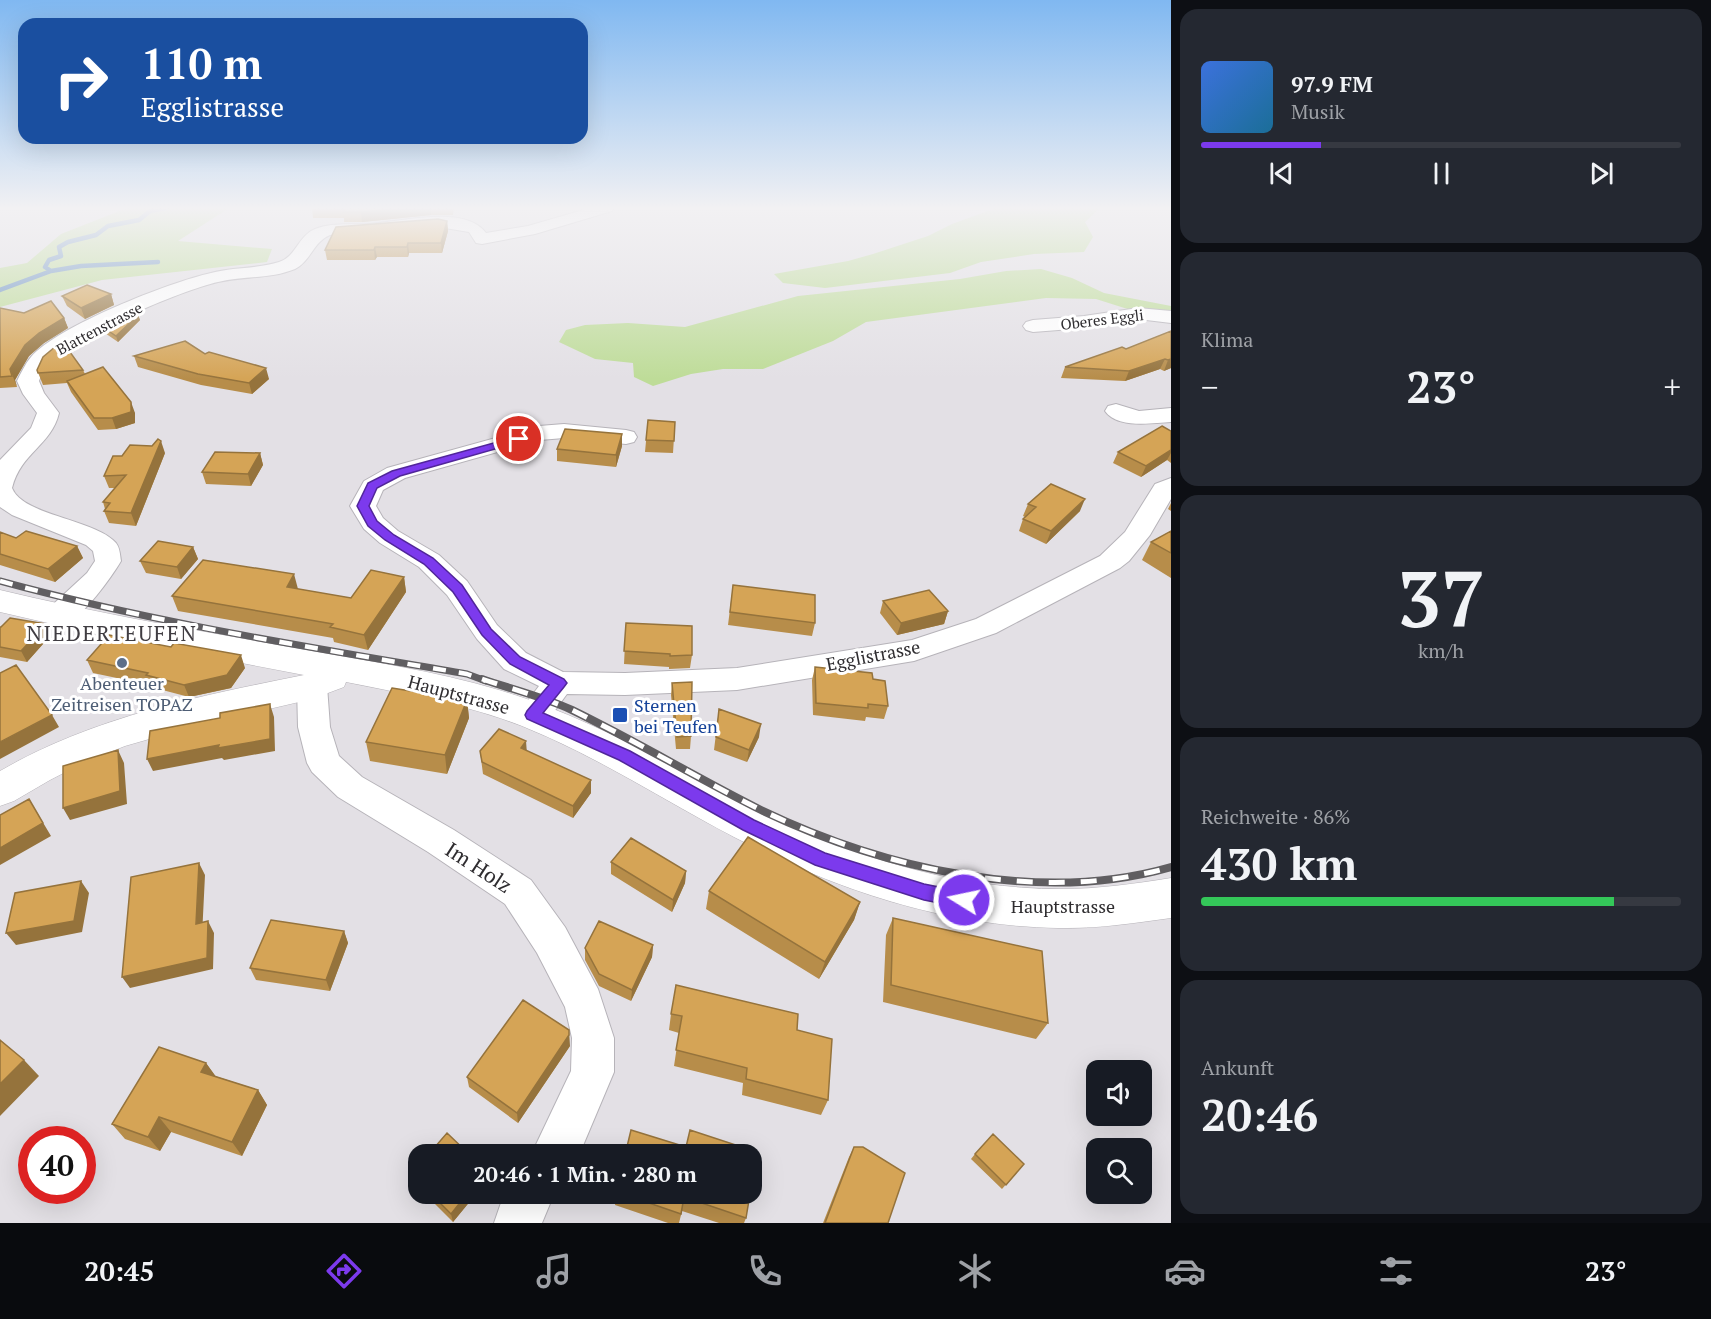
<!DOCTYPE html>
<html lang="de">
<meta charset="utf-8">
<style>
:root{--surface:#171b24;--page:#242831;--text:#f1f3f6;--muted:#9ea1a6;--line:#363941;--accent:#7c3aed}
body{margin:0;font-family:"PT Serif",serif;background:var(--page);color:var(--text);height:100vh;display:flex;flex-direction:column;font-size:22px;white-space:nowrap}
*{box-sizing:border-box;margin:0}
p{font-size:20px;color:var(--muted)}
.icon{flex:none;width:33px;height:33px;fill:none;stroke:currentColor;stroke-width:2;stroke-linecap:round;stroke-linejoin:round}
.map{position:relative;flex:1;overflow:hidden}
.sheet{display:flex;flex-direction:column;gap:9px;padding:9px;background:#0d0f14;width:540px}
.sheet>*{flex:none}
.top-card{position:absolute;left:18px;top:18px;width:570px;height:126px;border-radius:18px;box-shadow:0 6px 24px #0002;background:#1a4fa0;color:#fff;overflow:hidden}
.buttons{position:absolute;left:1086px;top:1060px;display:grid;gap:12px}
.buttons a{display:grid;place-items:center;width:66px;height:66px;border-radius:12px;background:var(--surface);box-shadow:0 6px 24px #0002;font-size:30px}
.speed{position:absolute;left:18px;top:1126px;display:flex;gap:12px;font-size:30px;font-weight:700;text-align:center}
.speed>*{display:grid;place-content:center;width:78px;height:78px;border-radius:50%;background:var(--surface);box-shadow:0 6px 24px #0002;line-height:1}
.speed .limit{border:9px solid #d22;background:#fff;color:#111}
.pin{position:absolute;display:grid;place-items:center;width:51px;height:51px;color:#fff;margin:-26px;border:3px solid #fff;border-radius:50%;box-shadow:0 2px 6px #0007}
.me{position:absolute;width:66px;margin:-33px;rotate:280deg;stroke-linejoin:round;filter:drop-shadow(0 0 4px #0008)}
.turn{display:flex;align-items:center;gap:21px;height:126px;padding:0 24px;font-size:27px}
.turn .icon{width:78px;height:78px;stroke-width:2.5}
.turn b{display:block;font-size:42px;line-height:51px}
.big{font-size:45px;font-weight:700;line-height:1.1}
.sheet .tile{flex:1;display:flex;flex-direction:column;justify-content:center;gap:9px;min-width:0;padding:0 21px;border-radius:18px;background:var(--page)}
.sheet .dial{align-items:center;gap:0}
.dial b{font-size:78px;line-height:1}
.song{display:flex;align-items:center;gap:18px}
.cover{width:72px;height:72px;border-radius:9px;background:linear-gradient(135deg,hsl(220 70% 55%),hsl(200 70% 35%))}
.played{height:6px;border-radius:3px;background:linear-gradient(90deg,var(--accent) 25%,var(--line) 25%)}
.keys{display:flex;justify-content:space-around;direction:ltr}
.heat{display:flex;justify-content:space-between;align-items:center;font-size:33px;direction:ltr}
.charge{height:9px;border-radius:4px;background:linear-gradient(90deg,#34c759 86%,var(--line) 0)}
.trip{position:absolute;left:408px;top:1144px;width:354px;height:60px;border-radius:18px;background:var(--surface);box-shadow:0 6px 24px #0002;font-weight:700;line-height:60px;text-align:center}
.dock{display:flex;height:96px;justify-content:space-around;align-items:center;background:#090b0e;color:var(--muted)}
.dock .icon{width:42px;height:42px}
.dock .selected{color:var(--accent)}
.dock b{font-size:27px;color:var(--text)}
main{display:flex;flex:1;min-height:0}
.map>svg:first-child{display:block}
</style>
<main>
<div class="map">
<svg width="1171" height="1223" viewBox="0 0 1171 1223">
<rect width="100%" height="100%" fill="#e3e0e5"/>
<path fill="#bedc98" d="M127,208H229L178,241L272,249L267,262L102,280L0,307V268L27,263L61,234Z
M996,208H1100L1085,222L1093,237L1084,252L1034,254L981,262L950,273L825,288L783,283L774,274L848,261L873,254L928,236L952,224Z
M1041,269L1072,278L1104,293L1171,306V317L1137,312L1096,299L1046,298L866,322L833,341L763,369H723L691,374L653,386L634,377L633,363L595,359L559,342L566,330L585,325L628,323L685,327L798,296L960,279L1006,271Z"/>
<g fill="none" stroke-linecap="round" stroke-linejoin="round">
<path stroke="#6a92c1" stroke-width="4.5" d="M51,271L81,266L158,262
M0,290L51,271L45,267L49,260L61,256L59,247L68,242L96,235L108,226L139,220L150,211L166,208"/>
<g stroke="#b6b3b9" stroke-width="2">
<path id="minor" d="M590,208H614L612,211L535,234L482,244L476,243L469,232L439,227L330,235C313,242 311,261 295,269C271,279 243,276 218,282C182,290 70,337 47,365C43,369 41,376 39,381L44,393L59,413C51,446 21,452 12,488C23,516 95,519 116,543C120,548 120,555 121,561C111,578 84,615 67,623C60,627 55,625 48,623L44,616L48,609L87,573L95,561L93,551L86,545L12,515L0,507V460L31,428L37,413L23,394L17,381C21,373 25,364 31,357C58,326 170,282 211,273C233,267 257,269 279,262C296,257 298,236 315,229C332,222 351,225 369,224C400,222 465,204 486,233L528,226Z
M1138,308L1171,311V323L1138,319L1084,328L1033,332L1026,330L1023,326L1026,322L1033,320L1084,316Z
M1116,404L1139,411L1171,408V422C1153,423 1117,429 1105,411L1108,406Z
M564,424L626,430L634,432L637,437L634,442L626,444L564,438L540,440L405,478L383,490L376,506L383,518L398,531L439,555L467,581L497,625L526,653L563,672L625,673L737,668L912,640L976,619L1100,556L1125,532L1155,484L1171,478V499L1150,535L1129,561L1120,568L996,633L914,661L737,690L625,695L567,694C554,711 545,731 522,724L517,715L539,686L504,669L477,639L447,595L419,567L380,543L364,529L350,506L364,481L387,468L539,426Z
M312,675L323,678L327,686L330,727L339,756L362,777L454,830L531,880L565,927L598,989L614,1038V1072L579,1155H531L571,1071L572,1038L565,1007L537,953L505,904L428,852L338,797L312,772L307,763L298,727L297,686L301,678Z
M504,1194H554L542,1223H494Z"/>
</g>
<g stroke="#b6b3b9" stroke-width="1">
<path id="tertiary" d="M0,590C100,614 200,631 301,649C368,661 435,671 499,690C593,718 674,768 761,811C854,858 956,889 1061,889C1098,889 1134,884 1171,878V918C1134,923 1096,929 1058,928C944,926 836,890 734,837C663,800 597,756 522,726C466,704 405,694 346,682L344,687L312,699L191,727L125,746L87,761L50,780L14,801L0,806V771C93,717 199,696 304,675L122,640L0,612Z"/>
</g>
<use href="#minor" fill="#fff" fill-rule="evenodd"/>
<use href="#tertiary" fill="#fff" fill-rule="evenodd"/>
<g stroke="#605e61" stroke-width="7">
<path id="rail-far1" d="M0,581C154,623 310,647 467,674L486,681"/>
</g>
<g stroke="#605e61" stroke-width="8">
<path id="rail" d="M482,679C511,689 544,697 572,710C636,741 697,778 761,810C882,868 1039,905 1171,867"/>
</g>
<use href="#rail-far1" stroke="#fff" stroke-width="4.5" stroke-dasharray="13" stroke-linecap="butt"/>
<use href="#rail" stroke="#fff" stroke-width="5" stroke-dasharray="16" stroke-linecap="butt"/>
</g>
<path fill="#b78d4a" d="M312,208H454L453,215H431L362,222H344V218H313Z
M447,221L448,231L442,253H409L408,257H377L375,260H327L325,250Z
M111,294L114,305L85,319L67,306L62,296Z
M0,308L24,313L64,318L68,328L44,343L29,356L15,380L17,387L0,388Z
M138,315L140,320L118,342L102,331L100,325Z
M1171,331V368L1164,371L1160,369L1125,381L1061,378L1065,367L1126,349Z
M134,356L269,379L252,394L201,385L138,367Z
M37,370H83L85,374L135,413V423L116,429L98,430L71,392L67,383L43,385Z
M648,420L675,422L673,453L645,452Z
M1171,431V463L1167,460L1141,477L1113,463L1118,452Z
M622,446L616,467L557,461V449Z
M165,453L136,526L109,523L104,511L105,509L103,502L115,488H109L104,476Z
M260,453L263,465L251,486L206,484L202,472Z
M1171,503V511L1168,509Z
M1028,504L1080,511L1046,544L1019,531L1023,519L1025,517L1023,516Z
M1171,531V578L1142,560L1151,542Z
M0,532L16,538L77,546L83,558L55,582L0,565Z
M193,547L198,559L181,579L146,573L140,561Z
M404,577L406,592L368,650L334,642L333,638L178,611L172,596L298,589L351,598Z
M733,585L815,623L812,636L728,625Z
M883,601L948,611L944,624L897,635L880,613Z
M626,623L692,655L690,668L669,669V667L624,664Z
M46,624L51,635L27,662L0,657V627Z
M87,660L245,668L231,688L189,697L151,687L150,685L93,673Z
M815,667L873,679L888,706L884,719L866,717L865,721L813,715L812,680Z
M672,683L691,736L690,749H676L671,695Z
M467,700L469,718L447,774L370,761L366,742Z
M719,709L759,737L747,762L714,750Z
M480,751H526L591,793L573,818L483,774Z
M611,862L686,871L685,883L672,912L611,874Z
M709,891L860,902L854,920L819,979L706,909Z
M893,918L1048,1023L1036,1039L883,1002L886,935Z
M344,931L348,943L330,991L256,980L250,968Z
M653,945L652,957L631,1001L599,986L585,960V948Z
M671,1014L797,1030L828,1100L821,1115L742,1095L743,1083L674,1066L679,1033L669,1030Z
M570,1046L518,1123L469,1087L467,1077Z
M206,1063L215,1076L258,1090L267,1105L242,1156L171,1132L160,1151L125,1139L112,1124Z
M854,1147L888,1223H823L849,1157Z
M975,1154L1024,1164L1002,1189L971,1159Z
M418,1167V1187L415,1184L412,1175Z
M425,1194H476L453,1222Z
M616,1194H750L746,1218L744,1223H719L682,1211L679,1223H668L615,1205Z"/>
<path fill="#95733c" d="M402,208H431V215L362,222L361,212Z
M447,221L448,231L442,253L441,243Z
M408,243L409,253L408,257L407,247Z
M375,247L377,257L375,260L374,250Z
M111,294L114,305L85,319L81,308Z
M138,315L140,320L118,342L116,336Z
M64,318L68,328L44,343L29,356L15,380L17,387L10,369L25,345L39,333Z
M1165,359L1160,369L1125,381L1129,371Z
M1171,359V368L1164,371L1168,360Z
M266,368L269,379L252,394L249,383Z
M131,402L135,413V423L116,429L112,418Z
M622,434V446L616,467V455Z
M161,441L165,453L136,526L131,513Z
M1171,450V453L1167,460L1141,477L1146,466Z
M260,453L263,465L251,486L248,474Z
M1085,499L1080,511L1046,544L1051,531Z
M77,546L83,558L55,582L48,569Z
M193,547L198,559L181,579L177,567Z
M294,574L298,589L287,587Z
M404,577L406,592L368,650L364,635Z
M948,611L944,624L897,635L901,623Z
M46,624L51,635L27,662L21,651Z
M241,655L245,668L231,688L189,697L184,685Z
M467,700L469,718L447,774L445,755Z
M270,704L274,717L275,751L224,760L222,758L153,771L147,759Z
M52,715L59,727L0,759V742Z
M761,724L759,737L747,762L749,750Z
M526,741L527,754L521,748Z
M118,750L124,763L127,804L70,820L63,808Z
M591,780V793L573,818V806Z
M29,799L51,836L0,865V848Z
M199,863L205,875L202,936L196,924Z
M686,871L685,883L672,912L673,900Z
M81,881L89,893L82,932L16,945L6,933Z
M860,902L854,920L819,979L825,962Z
M208,921L214,933L213,969L130,988L122,977Z
M344,931L348,943L330,991L326,980Z
M653,945L652,957L631,1001L632,990Z
M569,1030L570,1046L518,1123L517,1113Z
M24,1060L39,1076L0,1116V1084Z
M206,1063L217,1078L201,1072Z
M258,1090L267,1105L242,1156L232,1142Z
M159,1117L171,1132L160,1151L148,1137Z
M467,1194H476L453,1222L451,1214Z"/>
<path fill="#d5a456" stroke="#95733c" stroke-width="1.5" d="M312,208H402L361,212H343L345,209Z
M438,219L447,221L441,243H408L407,247H375L374,250H325L336,227Z
M87,285L111,294L81,308L62,296Z
M51,301L64,318L39,333L25,345L10,369L12,376L0,377V308L24,313Z
M131,311L138,315L116,336L100,325Z
M1171,331V359L1168,360L1165,359L1129,371L1065,367L1122,347L1126,349Z
M62,341L83,370L38,373L37,370L43,357Z
M185,341L205,354L209,352L266,368L249,383L198,374L134,356Z
M103,367L131,402V412L112,418H94L67,381Z
M648,420L675,422L674,441L646,440Z
M1162,426L1171,431V450L1146,466L1118,452Z
M565,429L622,434L616,455L557,449Z
M158,439L161,441L131,513L104,511L110,503L103,502L126,475L104,476L113,456H122L130,445L152,446Z
M215,452L260,453L248,474L202,472Z
M1051,484L1085,499L1051,531L1023,519L1036,507L1028,504Z
M26,531L77,546L48,569L0,554V532L16,538Z
M1171,531V553L1151,542Z
M158,541L193,547L177,567L140,561Z
M203,560L294,574L287,587L351,598L371,570L404,577L364,635L330,627L333,624L172,596Z
M733,585L815,595V623L730,612Z
M929,590L948,611L901,623L883,601Z
M10,618L46,624L21,651L0,647V627H1Z
M626,623L692,626V655L670,656V654L624,651Z
M109,635L171,647L174,643L241,655L227,675L184,685L146,675L148,673L87,660Z
M16,665L52,715L0,742V673Z
M815,667L872,673L873,679L885,681L888,706L868,704V708L816,703Z
M692,682L691,736L677,737L672,683Z
M392,688L467,700L445,755L366,742Z
M270,704V739L218,748L219,745L147,759L150,731L220,718V713Z
M719,709L761,724L749,750L716,737Z
M499,729L526,741L521,748L591,780L573,806L482,762L480,751Z
M118,750L120,791L63,808V766Z
M29,799L43,823L0,848V815Z
M748,837L860,902L825,962L709,891Z
M631,838L686,871L673,900L611,862Z
M199,863L196,924L208,921L207,958L122,977L131,877Z
M81,881L74,921L6,933L15,893Z
M893,918L1042,951L1048,1023L891,985Z
M271,920L344,931L326,980L250,968Z
M599,921L653,945L632,990L599,974L585,948Z
M676,985L798,1014L797,1030L832,1039L828,1100L746,1079L747,1068L676,1050L682,1016L671,1014Z
M523,1000L569,1030V1035L517,1113L467,1077Z
M0,1040L24,1060L0,1084Z
M159,1047L206,1063L201,1072L258,1090L232,1142L159,1117L148,1137L112,1124Z
M631,1130L686,1147L690,1130L757,1152L752,1185V1155H625Z
M447,1133L470,1155H428Z
M993,1134L1024,1164L1006,1185L975,1154Z
M854,1147H863L905,1173L888,1223H825Z
M418,1167V1181L412,1175Z
M431,1194H467L451,1214Z
M623,1194H750L746,1218L684,1197L681,1214Z"/>
<linearGradient id="sky" x2="0" y2="1"><stop stop-color="#80b8f1"/><stop offset="0.55" stop-color="#f2f1f3"/><stop offset="1" stop-color="#f2f1f3" stop-opacity="0"/></linearGradient>
<rect width="1171" height="379" fill="url(#sky)"/>
<path fill="#7c3aed" stroke="#51269a" stroke-width="1.5" d="M519,436L525,439L523,441L400,476L377,488L369,506L377,521L394,535L433,558L462,585L491,629L520,657L564,679L567,683L564,687L543,713L630,751L754,820L825,853L924,884L964,892L971,894L974,900L971,905L964,908L924,900L815,865L743,830L619,760L527,719L525,715L527,711L549,685L510,664L482,635L453,592L424,564L385,540L368,526L357,506L368,483L392,471Z"/>
<circle fill="#5c6f8a" stroke="#fff" stroke-width="2" cx="122" cy="663" r="6"/>
<rect fill="#1a4fb4" stroke="#fff" stroke-width="2" x="612" y="707" width="16" height="16" rx="3"/>
<g text-anchor="middle" dominant-baseline="central" stroke-width="6" stroke-linejoin="round" paint-order="stroke">
<g font-size="15" fill="#2f2d30" stroke="#fff">
<text transform="translate(1102 319) rotate(-7)">Oberes Eggli</text>
<text transform="translate(99 328) rotate(-28)">Blattenstrasse</text>
</g>
<g font-size="18" fill="#2f2d30" stroke="#fff">
<text transform="translate(873 655) rotate(-11)">Egglistrasse</text>
<text transform="translate(459 694) rotate(15)">Hauptstrasse</text>
<text x="1063" y="906">Hauptstrasse</text>
</g>
<g font-size="18" fill="#4e5e75" stroke="#fff">
<text x="122" y="683">Abenteuer<tspan x="122" dy="21">Zeitreisen TOPAZ</tspan></text>
</g>
<g font-size="18" fill="#164399" stroke="#fff" text-anchor="start">
<text x="634" y="705">Sternen<tspan x="634" dy="21">bei Teufen</tspan></text>
</g>
<g font-size="21" letter-spacing="1.5" fill="#403d42" stroke="#fff">
<text x="112" y="633">NIEDERTEUFEN</text>
</g>
<g font-size="21" fill="#2f2d30" stroke="#fff">
<text transform="translate(479 867) rotate(33)">Im Holz</text>
</g>
</g>
</svg>
<div class="buttons">
<a><svg class="icon" aria-label="sound" viewBox="0 0 24 24"><path d="M4 9h4l5-4v14l-5-4H4zM17 9q2 3 0 6"/></svg></a>
<a><svg class="icon" aria-label="search" viewBox="0 0 24 24"><circle cx="10" cy="10" r="6"/><path d="M15 15l6 6"/></svg></a>
</div>
<div class="speed"><div class="limit">40</div></div>
<div class="pin" style="left:519px;top:439px;background:#d93025"><svg class="icon" aria-label="arrive" viewBox="0 0 24 24"><path d="M6 21V4h12l-3 4 3 4H6"/></svg></div>
<svg class="me" style="left:964px;top:900px" viewBox="-20 -20 40 40"><circle r="17" fill="#7c3aed" stroke="#fff" stroke-width="3"/><path d="M0-11L8 9 0 5-8 9z" fill="#fff"/></svg>
<div class="trip">20:46 · 1 Min. · 280 m</div>
<div class="top-card">
<div class="turn"><svg class="icon" aria-label="right" viewBox="0 0 24 24"><path d="M7 20v-9h11M14 6l5 5-5 5"/></svg><div><b>110 m</b>Egglistrasse</div></div>
</div>
</div>
<section class="sheet">
<div class="tile">
<div class="song"><i class="cover"></i><div><b>97.9 FM</b><p>Musik</p></div></div>
<div class="played"></div>
<div class="keys"><svg class="icon" aria-label="previous" viewBox="0 0 24 24"><path d="M18 5L8 12l10 7zM5 5v14"/></svg><svg class="icon" aria-label="pause" viewBox="0 0 24 24"><path d="M8 5v14M16 5v14"/></svg><svg class="icon" aria-label="next" viewBox="0 0 24 24"><path d="M6 5l10 7-10 7zM19 5v14"/></svg></div>
</div>
<div class="tile"><p>Klima</p>
<div class="heat"><a>−</a><b class="big">23°</b><a>+</a></div>
</div>
<div class="tile dial"><b>37</b><p>km/h</p></div>
<div class="tile"><p>Reichweite · 86%</p><b class="big">430 km</b><div class="charge"></div></div>
<div class="tile"><p>Ankunft</p><b class="big">20:46</b></div>
</section>
</main>
<nav class="dock">
<b>20:45</b>
<svg class="icon selected" aria-label="directions" viewBox="0 0 24 24"><path d="M12 3l9 9-9 9-9-9zM9 14v-3h6M13 9l2 2-2 2"/></svg>
<svg class="icon" aria-label="music" viewBox="0 0 24 24"><path d="M9 18V5l10-2v13"/><circle cx="6" cy="18" r="3"/><circle cx="16" cy="16" r="3"/></svg>
<svg class="icon" aria-label="phone" viewBox="0 0 24 24"><path d="M5 4h4l2 5-3 2q2 4 5 5l2-3 5 2v4C11 20 4 13 5 4z"/></svg>
<svg class="icon" aria-label="climate" viewBox="0 0 24 24"><path d="M12 3v18M4 7l16 10M4 17L20 7"/></svg>
<svg class="icon" aria-label="car" viewBox="0 0 24 24"><path d="M5 17H2v-5l4-1 3-4h7l3 4 3 1v5h-3M9 17h6M6 11h13"/><circle cx="7" cy="17" r="2"/><circle cx="17" cy="17" r="2"/></svg>
<svg class="icon" aria-label="filters" viewBox="0 0 24 24"><path d="M4 7h16M4 17h16"/><circle cx="9" cy="7" r="2"/><circle cx="15" cy="17" r="2"/></svg>
<b>23°</b>
</nav>
